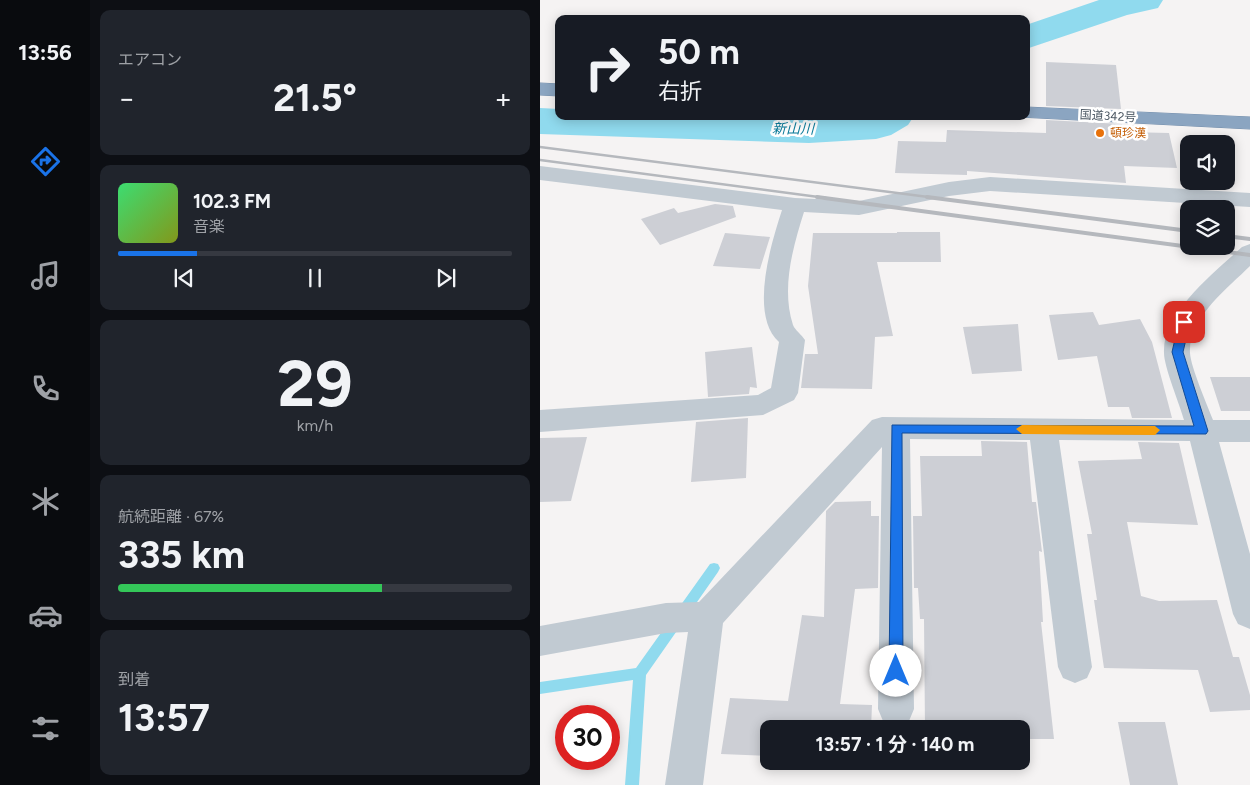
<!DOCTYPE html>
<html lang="ja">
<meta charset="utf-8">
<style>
:root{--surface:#171b24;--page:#20242c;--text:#f1f3f6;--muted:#9ea1a6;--line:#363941;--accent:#1a73e8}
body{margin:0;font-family:Figtree,"Noto Sans JP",sans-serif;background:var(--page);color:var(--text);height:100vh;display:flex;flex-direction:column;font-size:19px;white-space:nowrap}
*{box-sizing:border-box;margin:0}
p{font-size:16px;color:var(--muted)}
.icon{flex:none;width:28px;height:28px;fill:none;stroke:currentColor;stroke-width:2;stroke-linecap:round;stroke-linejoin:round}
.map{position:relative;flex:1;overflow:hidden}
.details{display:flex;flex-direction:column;gap:10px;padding:10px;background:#0d0f14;width:450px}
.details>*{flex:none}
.hud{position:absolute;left:15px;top:15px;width:475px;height:105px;border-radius:10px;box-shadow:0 2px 12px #0003;background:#171b24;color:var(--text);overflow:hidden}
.controls{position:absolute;left:640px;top:135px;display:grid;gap:10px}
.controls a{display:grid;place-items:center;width:55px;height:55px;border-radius:10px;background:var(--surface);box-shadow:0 2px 12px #0003;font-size:25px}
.speed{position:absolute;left:15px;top:705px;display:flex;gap:10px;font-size:25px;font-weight:700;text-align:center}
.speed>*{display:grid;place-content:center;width:65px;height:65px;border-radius:50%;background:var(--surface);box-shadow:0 2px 12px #0003;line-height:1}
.speed .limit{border:8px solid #d22;background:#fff;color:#111}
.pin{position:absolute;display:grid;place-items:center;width:42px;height:42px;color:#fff;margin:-21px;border-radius:10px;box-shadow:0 2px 8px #0006}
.me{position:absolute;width:55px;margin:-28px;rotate:0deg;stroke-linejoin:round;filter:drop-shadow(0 0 4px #0008)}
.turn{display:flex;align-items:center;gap:18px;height:105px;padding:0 20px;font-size:22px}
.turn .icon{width:65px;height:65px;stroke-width:2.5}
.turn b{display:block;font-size:35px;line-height:42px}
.big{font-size:38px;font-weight:700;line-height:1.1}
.details .widget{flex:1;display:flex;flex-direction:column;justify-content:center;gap:8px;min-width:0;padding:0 18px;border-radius:10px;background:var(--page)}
.details .dial{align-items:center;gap:0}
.dial b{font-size:65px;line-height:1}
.song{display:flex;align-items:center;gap:15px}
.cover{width:60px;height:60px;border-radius:8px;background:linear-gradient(135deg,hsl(140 70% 55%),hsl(70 70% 35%))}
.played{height:5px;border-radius:2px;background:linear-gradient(90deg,var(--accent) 20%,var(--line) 20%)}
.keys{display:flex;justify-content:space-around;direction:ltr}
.heat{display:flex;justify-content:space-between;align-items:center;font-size:28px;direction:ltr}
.charge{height:8px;border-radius:4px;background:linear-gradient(90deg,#34c759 67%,var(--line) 0)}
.trip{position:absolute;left:220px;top:720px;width:270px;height:50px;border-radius:10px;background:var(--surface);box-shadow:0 2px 12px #0003;font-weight:700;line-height:50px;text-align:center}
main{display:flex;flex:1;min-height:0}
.dock{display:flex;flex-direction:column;width:90px;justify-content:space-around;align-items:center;background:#090b0e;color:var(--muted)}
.dock .icon{width:35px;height:35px}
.dock .current{color:var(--accent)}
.dock b{font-size:22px;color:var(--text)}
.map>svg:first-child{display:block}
</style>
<main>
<nav class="dock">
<b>13:56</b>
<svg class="icon current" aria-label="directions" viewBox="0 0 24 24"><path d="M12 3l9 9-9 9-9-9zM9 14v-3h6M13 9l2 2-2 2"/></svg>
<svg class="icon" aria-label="music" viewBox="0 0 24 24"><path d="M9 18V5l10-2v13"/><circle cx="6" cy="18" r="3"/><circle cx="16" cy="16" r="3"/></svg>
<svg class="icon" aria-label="phone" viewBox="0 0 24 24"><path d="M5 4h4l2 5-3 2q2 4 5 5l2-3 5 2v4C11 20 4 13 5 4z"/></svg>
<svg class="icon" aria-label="climate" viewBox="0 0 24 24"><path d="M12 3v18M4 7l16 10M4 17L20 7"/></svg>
<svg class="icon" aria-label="car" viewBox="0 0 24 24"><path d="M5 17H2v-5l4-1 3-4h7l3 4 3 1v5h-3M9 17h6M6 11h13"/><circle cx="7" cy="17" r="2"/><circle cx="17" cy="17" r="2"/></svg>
<svg class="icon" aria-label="filters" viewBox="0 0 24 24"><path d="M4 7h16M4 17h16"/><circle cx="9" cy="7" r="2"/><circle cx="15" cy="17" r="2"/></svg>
</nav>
<section class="details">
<div class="widget"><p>エアコン</p>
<div class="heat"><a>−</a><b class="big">21.5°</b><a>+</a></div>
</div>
<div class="widget">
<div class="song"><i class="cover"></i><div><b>102.3 FM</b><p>音楽</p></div></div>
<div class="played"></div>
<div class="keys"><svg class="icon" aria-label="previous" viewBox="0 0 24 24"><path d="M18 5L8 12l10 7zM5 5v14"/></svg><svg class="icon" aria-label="pause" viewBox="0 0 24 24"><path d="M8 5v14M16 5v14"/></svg><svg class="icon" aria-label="next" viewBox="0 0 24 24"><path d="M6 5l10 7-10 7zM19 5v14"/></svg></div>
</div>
<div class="widget dial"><b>29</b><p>km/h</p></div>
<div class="widget"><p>航続距離 · 67%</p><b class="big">335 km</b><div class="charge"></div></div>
<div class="widget"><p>到着</p><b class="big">13:57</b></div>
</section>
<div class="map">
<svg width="710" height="785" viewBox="0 0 710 785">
<rect width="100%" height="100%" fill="#f5f3f3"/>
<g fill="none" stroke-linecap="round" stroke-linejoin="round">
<path fill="#90daee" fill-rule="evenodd" d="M174,563L178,564L180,568L178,572L106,675L99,785H85L93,680L0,694V682L96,668L170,564Z"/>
<path fill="#90daee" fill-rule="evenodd" d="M559,0H623L618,8L587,15L486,49V25Z
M0,108L19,109V116H374L368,125L351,135L336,139L269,143L0,134Z"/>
</g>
<path fill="#cdcfd5" d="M506,62L576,65L581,109L506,106Z
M506,120L582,124L583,129H586L587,132L629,133L637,168L584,166L586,183L427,171V175L355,173L358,141L406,142L407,130L506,133Z
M175,204L193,206L196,217L120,245L101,219L134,208L138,213Z
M357,232H400L401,262H337L353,336L335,337L332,389L261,388L265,354H278L268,286L273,233H357Z
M185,233L230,237L220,269L173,266Z
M553,312L559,325L600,319L612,342L632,418H592L589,407H568L557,356L518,360L509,315Z
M478,324L482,371L432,374L423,327Z
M212,347L217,388L210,387L209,394L168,397L165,352Z
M670,377H710V411H681Z
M208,418L206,478L151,482L156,422Z
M47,437L31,501L0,502V438Z
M441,441L487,442L492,502H496L502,552L499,551L503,622H501L514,739H481V729H385L384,619H380L378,588H374L373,516H382L380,456H442Z
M598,442L639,443L658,525L587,522L601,596L619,601L677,600L693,657H699L710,695V710L670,712L658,670L564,668L554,600H557L547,534H552L538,461L602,459Z
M331,501V516H339L338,588L315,589L300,704L332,705L331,729H229V756L181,754L190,698L248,701L262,615L284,617L286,511L295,502Z
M578,722H625L638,785H590Z"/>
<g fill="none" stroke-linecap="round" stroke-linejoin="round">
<g stroke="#7690ad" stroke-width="1">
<path id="highway" d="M0,83L19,84V96L0,95Z
M486,107L710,117V129L479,117L486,116Z"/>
</g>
<path fill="#c1cad2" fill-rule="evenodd" d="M0,166L255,198L319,201L409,182L450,177L710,193V207L450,191L409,196L319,215L264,212C253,247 241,288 253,325C255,330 262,335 265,340L258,393L254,400L223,415L0,432V410L218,395L231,388L239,342C209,315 231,244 242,210L0,180Z
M710,244V266C688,288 648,318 650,353C651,368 667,404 673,420H710V442H679L710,554V629L698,624L693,614L650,441L519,440L552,667L547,678L535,683L523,678L518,667L490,440L370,439L374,709L369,721L356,726L343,721L338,709L342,447L183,623L163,785H125L148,632L126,633L0,656V626L126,603L159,602L332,420L342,417L644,420C640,405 624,367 624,353C622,313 675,272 702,247Z"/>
<use href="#highway" fill="#8ba5c1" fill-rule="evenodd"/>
<path stroke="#b5b8bd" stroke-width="2.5" d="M0,147L396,198
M0,160L286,198"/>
<path stroke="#b5b8bd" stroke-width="4" d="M277,197L710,255
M387,197L649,231
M686,236L710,239"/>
</g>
<path fill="#1a73e8" stroke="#114b97" d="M644,318L650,322L643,352L668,431L666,434L362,433L363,671L361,676L356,678L351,676L349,671L352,425L654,426L632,352L639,322Z"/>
<path fill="#f59e0b" d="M482,425L615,426L620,430L615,435L482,434L476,429Z"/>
<circle fill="#e8710a" stroke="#fff" stroke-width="2" cx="560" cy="133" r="5"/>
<g text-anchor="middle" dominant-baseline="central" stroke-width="5" stroke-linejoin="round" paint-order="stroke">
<g font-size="12" fill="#4a5661" stroke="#fff">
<text transform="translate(568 116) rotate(3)">国道342号</text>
</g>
<g font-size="12" fill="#c56008" stroke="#fff" text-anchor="start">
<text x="570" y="133">頓珍漢</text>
</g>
<g font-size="14" font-style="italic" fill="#0c7c9b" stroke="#fff">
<text transform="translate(253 129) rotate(1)">新山川</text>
</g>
</g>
</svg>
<div class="controls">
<a><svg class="icon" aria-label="sound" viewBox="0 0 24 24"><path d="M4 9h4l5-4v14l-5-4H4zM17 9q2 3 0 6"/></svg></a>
<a><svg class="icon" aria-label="layers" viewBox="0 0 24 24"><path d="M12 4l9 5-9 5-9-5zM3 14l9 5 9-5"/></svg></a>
</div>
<div class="speed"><div class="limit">30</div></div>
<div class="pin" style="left:644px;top:322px;background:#d93025"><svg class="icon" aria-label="arrive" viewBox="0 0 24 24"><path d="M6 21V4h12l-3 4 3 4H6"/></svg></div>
<svg class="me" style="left:356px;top:671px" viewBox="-20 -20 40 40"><circle r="19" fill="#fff"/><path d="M0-13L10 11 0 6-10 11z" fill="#1a73e8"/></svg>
<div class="trip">13:57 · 1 分 · 140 m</div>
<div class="hud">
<div class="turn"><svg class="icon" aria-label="right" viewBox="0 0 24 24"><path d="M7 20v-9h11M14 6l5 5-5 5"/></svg><div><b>50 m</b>右折</div></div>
</div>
</div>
</main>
